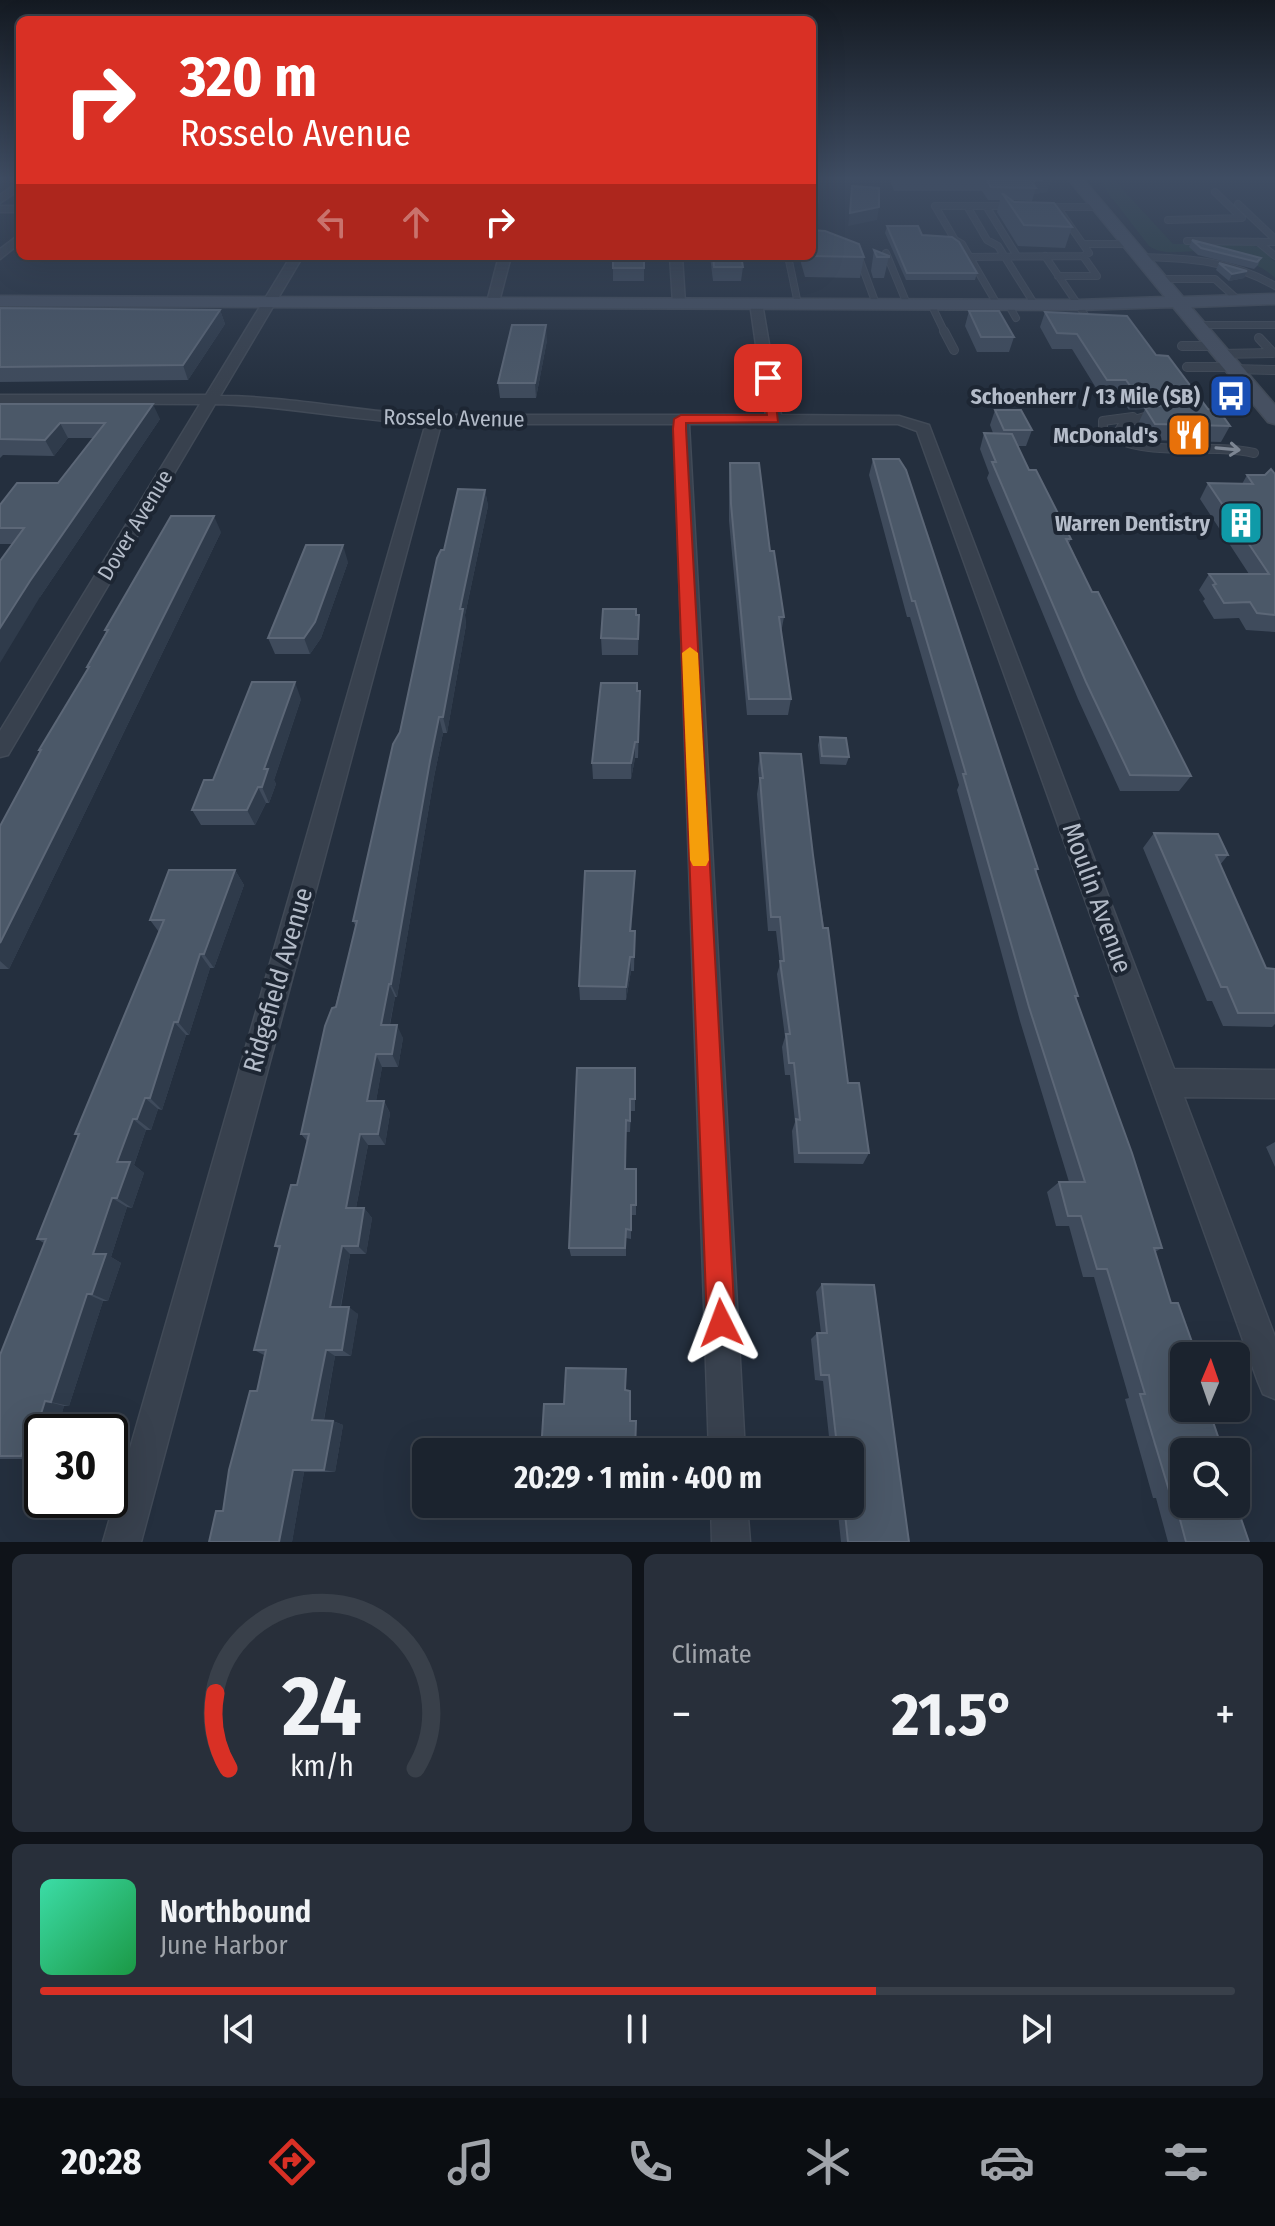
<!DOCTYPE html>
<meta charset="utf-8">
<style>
:root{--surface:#1b232e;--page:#282f3a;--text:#f1f3f6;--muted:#a0a4aa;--line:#39404a;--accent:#d93025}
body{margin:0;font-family:"Fira Sans Condensed",sans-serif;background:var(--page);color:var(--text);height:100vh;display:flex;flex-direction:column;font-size:30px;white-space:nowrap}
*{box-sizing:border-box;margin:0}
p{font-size:26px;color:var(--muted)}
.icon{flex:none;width:44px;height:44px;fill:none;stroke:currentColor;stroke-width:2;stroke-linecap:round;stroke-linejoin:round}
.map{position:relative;height:1542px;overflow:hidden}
.sheet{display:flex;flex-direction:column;gap:12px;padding:12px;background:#0f1319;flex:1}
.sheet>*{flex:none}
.hud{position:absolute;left:16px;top:16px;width:800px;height:244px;border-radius:12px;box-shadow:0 8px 32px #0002,0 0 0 2px var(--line);background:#d93025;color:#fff;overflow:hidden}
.needle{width:52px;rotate:2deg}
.tools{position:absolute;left:1170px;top:1342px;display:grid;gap:16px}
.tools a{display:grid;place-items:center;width:80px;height:80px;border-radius:12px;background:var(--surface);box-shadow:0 8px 32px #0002,0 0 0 2px var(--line);font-size:40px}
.speed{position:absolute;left:24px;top:1414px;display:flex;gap:16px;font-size:40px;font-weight:700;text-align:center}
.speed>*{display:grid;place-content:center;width:104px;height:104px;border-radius:50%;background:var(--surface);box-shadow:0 8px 32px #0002,0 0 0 2px var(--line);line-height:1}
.speed .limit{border:4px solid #111;border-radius:12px;background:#fff;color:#111}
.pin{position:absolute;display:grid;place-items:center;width:68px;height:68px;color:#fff;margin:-34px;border-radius:16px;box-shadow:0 4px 12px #0006}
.me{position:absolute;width:88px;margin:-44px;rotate:357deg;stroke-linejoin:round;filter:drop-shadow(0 0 6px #0008)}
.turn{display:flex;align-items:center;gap:28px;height:168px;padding:0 32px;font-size:36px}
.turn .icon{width:104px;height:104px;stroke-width:2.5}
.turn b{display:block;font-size:56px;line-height:68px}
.lanes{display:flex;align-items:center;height:76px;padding:0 32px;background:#0003;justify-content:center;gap:40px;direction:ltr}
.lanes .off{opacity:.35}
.big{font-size:60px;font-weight:700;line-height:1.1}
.sheet .card{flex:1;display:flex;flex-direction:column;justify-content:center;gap:12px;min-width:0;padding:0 28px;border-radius:12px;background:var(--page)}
.sheet .dial{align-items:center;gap:0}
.dial svg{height:208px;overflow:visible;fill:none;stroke:var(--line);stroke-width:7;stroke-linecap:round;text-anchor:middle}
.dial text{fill:var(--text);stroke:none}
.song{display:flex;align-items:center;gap:24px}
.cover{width:96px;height:96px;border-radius:12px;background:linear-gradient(135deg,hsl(160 70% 55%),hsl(140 70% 35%))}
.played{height:8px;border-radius:4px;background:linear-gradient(90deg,var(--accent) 70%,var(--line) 70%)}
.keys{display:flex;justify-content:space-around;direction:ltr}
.heat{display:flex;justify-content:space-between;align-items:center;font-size:44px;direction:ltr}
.sheet .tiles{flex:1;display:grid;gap:12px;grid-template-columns:1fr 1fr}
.card:last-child{grid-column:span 2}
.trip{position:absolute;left:412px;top:1438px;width:452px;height:80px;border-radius:12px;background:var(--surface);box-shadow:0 8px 32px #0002,0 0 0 2px var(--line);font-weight:700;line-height:80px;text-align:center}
.tab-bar{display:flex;height:128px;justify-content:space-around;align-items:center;background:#0b0e12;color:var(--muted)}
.tab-bar .icon{width:56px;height:56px}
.tab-bar .on{color:var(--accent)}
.tab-bar b{font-size:36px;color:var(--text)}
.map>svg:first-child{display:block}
</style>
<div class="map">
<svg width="1275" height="1542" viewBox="0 0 1275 1542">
<rect width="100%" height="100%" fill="#242f3e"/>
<path fill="#263c3f" d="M1098,180H1114L1173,244H1248L1261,248L1275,262V278C1258,261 1223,252 1198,251C1180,251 1164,256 1149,246Z"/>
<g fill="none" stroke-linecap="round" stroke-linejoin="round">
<g stroke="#414a57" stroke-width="8">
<path id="service-far1" d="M1238,204L1275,239
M935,206H1011
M935,206L955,240L962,244L997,304
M967,206L987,240L998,246L1035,305
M986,206L1017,256
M1052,207H1098
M1168,220L1242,218L1215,192
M1187,241L1275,242
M1258,242L1275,256
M1085,244H1129
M886,253L907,304
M858,255L876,304
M788,256L798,304
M1045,256L1087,318
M970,257L1083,256L1089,253L1057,207
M1141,257C1189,258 1233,261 1275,286
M1058,276H1097L1083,256
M1158,279H1215L1238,300
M931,304L945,333
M1008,304L1016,318
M1196,325H1275"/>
</g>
<g stroke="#414a57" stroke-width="10">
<path id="service" d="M944,331L954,350
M1182,346H1214
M1221,354L1273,353L1259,338
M1187,367H1232
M1233,369L1275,370
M1155,414L1124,423L1114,438C1157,457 1208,443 1254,453
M1114,438L1103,429V421L1133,417"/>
</g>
<g stroke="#414a57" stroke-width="3">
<path id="minor" d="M20,181V189L0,203V195Z
M812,194L817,197V202L812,205Z
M0,206H20V212H0Z
M20,234V243L0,259V249Z
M291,256H303L220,396C288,396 355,411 422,415H766L750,303L756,299L762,303L781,415L899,416L929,425L1174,1069L1275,1070V1098L1184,1097L1275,1337V1399L1263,1394L1258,1382L917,431L898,424H689L745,1452H709L674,424H441L141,1542H103L426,423C355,422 286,405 215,404L8,755L0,757V731L200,404L0,403V395H206Z
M499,256H511L499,302L493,306L487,302Z
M670,256H682L685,303L679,307L673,303Z
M711,1504H747L750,1542H712Z"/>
</g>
<g stroke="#414a57" stroke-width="3">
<path id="secondary" d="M1069,180H1084L1183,297L1275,294V304L1191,307L1275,405V424L1268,422L1173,307L1078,310L0,306V296L1078,300L1165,297Z"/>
</g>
<use href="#service-far1" stroke="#38414e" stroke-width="6"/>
<use href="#service" stroke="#38414e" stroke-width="8"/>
<use href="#minor" fill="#38414e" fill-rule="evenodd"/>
<use href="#secondary" fill="#465061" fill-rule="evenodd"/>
</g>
<path fill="#3f4b5c" d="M890,180H1051L1047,192L1034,194L1032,201L1012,200L1072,227L1065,248L1018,246L997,212L1000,200H988L982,191H894Z
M887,226L977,273L975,280H906L885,233Z
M1192,240L1261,258L1258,265L1254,269L1198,255L1189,247Z
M874,250L889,256L884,278H873L871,271Z
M328,256H387L386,259L329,258Z
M613,256H644V281H613Z
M710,256H741L743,267L741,281H713Z
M799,256L864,257L860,278L805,277Z
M1219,263L1247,271L1244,278L1229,281L1216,270Z
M0,308L220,310L225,324L188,380L0,382Z
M969,311L1014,337L1009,352H977L965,326Z
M1045,312L1156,355L1208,409L1230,426L1221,442L1148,440L1138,424L1145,409L1129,410L1120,396H1101L1072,349H1052L1040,327Z
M547,340L536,398H500L498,383Z
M0,404L160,419L40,597L12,544H0V505L58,483L93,438H68L54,456L3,455L0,458Z
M995,410L1032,430L1026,446H1018L1029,470L1071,539L1069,543L1092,592L1191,776L1179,791H1120L1078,699L987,478L989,473L980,449L984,433H993L990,425Z
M873,459L1038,869L1036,872L1078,996L1076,999L1162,1248L1155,1252L1184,1356V1452L1249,1542H1168L1156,1498H1153L1125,1399L1129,1398L1094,1277H1083L1069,1226H1056L1047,1192L1059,1182H1069L1020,1021L957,790L959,785L910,617H907L869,475Z
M730,463L770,551L784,617L781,633L791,699L788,715H747L729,521V479Z
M1275,474V632L1246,630L1239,618L1214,619L1203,601L1205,599L1199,590L1209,574H1249L1200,499L1208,483L1242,484L1247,475Z
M485,490L488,506L465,615L466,625L447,733H443L434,777L397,997H395L390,1025L403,1038L398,1067H382L376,1101H384L390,1113L385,1145H368L356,1208H364L372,1218L366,1254H350L341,1307L358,1314L351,1356H335L324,1420L333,1421L343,1425L335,1472H304L292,1542H209L223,1511L257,1391L264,1355L254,1350L279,1249L275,1246L297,1185L307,1141L301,1134L348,958L356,927L353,921L444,550Z
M221,532L9,969H0V826L40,752L39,750L88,669L87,667L106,632L105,630Z
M348,562L321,638L310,654H275L268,638Z
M636,615H639L638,655H602L601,638Z
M637,691H640L638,758H635L631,779H593L592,763Z
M301,699L274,780L276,784L269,803H266L255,825H201L192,810L213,780Z
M820,737L849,757L846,765L820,764L818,745Z
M760,753L813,855L848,1083L869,1153L863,1164L794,1163L792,1131L795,1122L790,1075H785L782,1047L785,1037L777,974L780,964L776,931H768L757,794L759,781L758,769Z
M1154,833L1228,855L1220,865L1266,968L1275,969V1024L1272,1027L1223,1026L1212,1001H1207L1143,848Z
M235,870L244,885L214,968H210L189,1035H186L162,1110L158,1109L151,1130H146L134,1165L144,1173L132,1208L127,1207L111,1257L121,1263L108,1301H103L69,1406H64L56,1432H42L41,1459H0V1355L44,1243L37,1239L78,1136L75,1134L159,932L150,920Z
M635,871L631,931H635L634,971H631L626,1000H580L579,986Z
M635,1068V1111H631L630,1132H626L625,1169H636V1215H631V1239L626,1238V1256H571L569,1248Z
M1275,1142V1167L1266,1147Z
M822,1284L909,1542H841L837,1504H850V1452H820V1449L826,1446H830L823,1381L815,1380L811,1339L817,1333H821L816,1292Z"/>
<path fill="#2f3b4b" d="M1042,180H1051L1047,192L1034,194L1036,188L1031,182Z
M879,207L877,220L848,226L850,213Z
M1247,271L1244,278L1229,281L1232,274Z
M220,310L225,324L188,380L183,365Z
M546,325L547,340L536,398L535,383Z
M1182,389L1174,405L1129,410L1136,394Z
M153,404L160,419L40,597L0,663V628L30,581Z
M60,423L68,438L54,456L45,440Z
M485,490L488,506L465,615L466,625L447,733L443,717L460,609Z
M214,516L221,532L9,969L0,961V943Z
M343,545L348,562L321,638L310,654L304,638Z
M295,682L301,699L274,780L276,784L269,803L262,787L264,769Z
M439,717L443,733L434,777L397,997L391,984L430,761Z
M635,742V758L631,779V763Z
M258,787L266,803L255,825L247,810Z
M235,870L244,885L214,968L204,954Z
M635,871V886L630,946V931Z
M200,954L210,968L189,1035L178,1022Z
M630,957L631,971L626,1000V987Z
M389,984L395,997L387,1038L381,1025Z
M174,1022L186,1035L162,1110L150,1098Z
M397,1025L403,1038L398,1067L392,1054Z
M376,1054L382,1067L374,1113L367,1101Z
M145,1098L158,1109L151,1130L137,1119Z
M384,1101L390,1113L385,1145L378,1134Z
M133,1119L146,1130L134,1165L144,1173L132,1208L117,1198V1162Z
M360,1134L368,1145L354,1218L346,1208Z
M112,1198L127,1207L111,1257L121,1263L108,1301L92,1294L93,1254Z
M364,1208L372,1218L366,1254L358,1246Z
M342,1246L350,1254L339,1314L330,1307Z
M87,1294L103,1301L69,1406L51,1402Z
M349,1307L358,1314L351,1356L342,1350Z
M326,1350L335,1356L323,1424L312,1420Z
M45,1401L64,1406L56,1432H42V1434L35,1433Z
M333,1421L343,1425L335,1472L324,1470Z
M30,1433L42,1435L41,1459L21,1456Z
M293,1470L304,1472L292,1542H279Z"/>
<path fill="#4b5868" stroke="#5c6777" stroke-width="2" d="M987,180H1042L1031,182L1036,188L991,187Z
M852,186L879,188V207L850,213Z
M1002,193L1014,202L1054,203L1072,227L1024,225Z
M887,226H918L922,235L952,237L959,242L977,273H907Z
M812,230L825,231L859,244L864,257L808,256H812Z
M1192,240L1261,258L1257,262L1201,248Z
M874,250L889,256V257H877Z
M613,256H644V268H613Z
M713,256H741L743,267H714Z
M1219,263L1247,271L1232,274Z
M0,308L220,310L183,365L0,367Z
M969,311H999L1014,337H981Z
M1045,312L1127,316L1156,355L1168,356L1208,409L1220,412L1230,426L1155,424L1145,408L1186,402L1189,393L1182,389L1136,394L1126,380H1107L1077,334L1057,333Z
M512,325H546L535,383H498Z
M0,404H153L30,581L0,628V561L24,528H0V505L17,483H58L105,423H60L45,440L0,439Z
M995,410H1021L1032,430H1004Z
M984,433L1012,434L1029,470H1036L1071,539H1066L1092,592H1098L1191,776L1130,775L1086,682L992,462H996Z
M873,459H899L906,470L1038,869H1035L1078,996H1075L1132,1153L1162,1248H1154L1171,1303H1178L1197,1356H1184V1408H1202L1204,1415L1211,1416L1222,1448H1224L1226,1452H1184V1504H1236L1249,1542H1186L1174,1497H1171L1140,1394H1145L1107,1269H1097L1081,1216H1068L1059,1182H1085L1029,1007L963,774H966L915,601H912Z
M730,463H759L770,551H774L784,617H779L791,699H749L731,504Z
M1271,469L1275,474V615L1257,613L1250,602L1224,603L1213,585L1216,584L1209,574H1269L1208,483L1253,484L1247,475H1265Z
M458,489L485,490L460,609H463L443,717H439L430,761L391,984H389L381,1025H397L392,1054H376L367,1101H384L378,1134H360L346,1208H364L358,1246H342L330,1307H349L342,1350H326L312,1420L333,1421L324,1470H293L279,1542H209L216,1511H223L229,1470L250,1391H257L266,1350H254L280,1246H275L291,1185H297L309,1134H301L325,1026L332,1008L336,1007L348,958L357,921H353L393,744L400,732L437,558L441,550H444Z
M171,516H214L0,943V826L41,750H39L89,667H87L108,630H105Z
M306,545H343L315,622L304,638H268Z
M603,609H636V615H639L638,639L601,638Z
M252,682H295L264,769H268L262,787H258L247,810H192L204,780H213Z
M601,683H637V691H640L638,742H635L631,763H592Z
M820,737L846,738L849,757L822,756Z
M760,753L801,754L813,855L823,928H828L848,1083H859L869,1153H799L796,1119L800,1120L794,1063H789L786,1034H790L780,961H784L780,917H771L760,778H763Z
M1154,833L1218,834L1228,855H1216L1266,968L1275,969V1013H1238L1227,987H1221Z
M169,870H235L204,954H200L178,1022H174L150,1098H145L137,1119H133L117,1162H130L117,1198H112L93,1254H106L92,1294H87L51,1402L45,1401L35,1433H30L21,1456H0V1355L46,1239H37L79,1134H75L164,920H150Z
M585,871H635L630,931H635L634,957H630L626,987L579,986Z
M577,1068H635V1099H630V1121L626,1120L625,1169H636V1205H631V1230L626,1229L625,1248H569Z
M822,1284L874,1285L909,1542H848L844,1504H850V1452H827L826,1446H837L829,1375H821L817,1333H827Z
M566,1368L626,1369L625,1390L630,1391V1421H636L635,1452H541L544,1404H564Z
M1236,1482L1241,1496H1236Z"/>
<defs><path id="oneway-shaft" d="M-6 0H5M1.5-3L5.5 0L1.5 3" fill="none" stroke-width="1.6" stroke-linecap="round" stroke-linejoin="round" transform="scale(2)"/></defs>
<use stroke="#7c8592" href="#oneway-shaft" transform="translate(1228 449) rotate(5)"/>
<linearGradient id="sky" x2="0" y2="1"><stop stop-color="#141a22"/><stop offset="0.45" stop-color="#3f4d63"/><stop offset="1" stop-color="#3f4d63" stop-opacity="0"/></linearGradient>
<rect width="1275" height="396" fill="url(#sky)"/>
<path fill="#d93025" stroke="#8d1f18" stroke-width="2" d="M768,375L773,378L778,422L686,423V429L735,1323L731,1332L721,1336L711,1332L707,1323L673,429L674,419L681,415H767L762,378Z"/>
<path fill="#f59e0b" d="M690,647L698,653L709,860L706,866H693L690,860L682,653Z"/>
<defs>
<g id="bus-square" transform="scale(2.3)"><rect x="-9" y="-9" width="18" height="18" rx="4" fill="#1a4fb4" stroke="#1d2633"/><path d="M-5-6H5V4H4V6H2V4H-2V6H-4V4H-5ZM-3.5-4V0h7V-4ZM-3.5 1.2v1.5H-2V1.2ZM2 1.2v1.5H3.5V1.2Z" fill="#fff"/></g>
<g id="restaurant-square" transform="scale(2.3)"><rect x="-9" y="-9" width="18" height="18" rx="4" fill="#e8710a" stroke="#1d2633"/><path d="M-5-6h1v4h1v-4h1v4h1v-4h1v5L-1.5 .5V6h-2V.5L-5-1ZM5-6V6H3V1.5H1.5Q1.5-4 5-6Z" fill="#fff"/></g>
<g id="building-square" transform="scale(2.3)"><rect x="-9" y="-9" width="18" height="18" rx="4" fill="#0f9aa8" stroke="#1d2633"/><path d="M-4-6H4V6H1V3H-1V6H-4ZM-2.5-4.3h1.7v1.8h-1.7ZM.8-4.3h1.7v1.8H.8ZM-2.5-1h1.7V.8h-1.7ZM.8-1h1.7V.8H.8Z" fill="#fff"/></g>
</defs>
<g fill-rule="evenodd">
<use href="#bus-square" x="1231" y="396"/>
<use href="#restaurant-square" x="1189" y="435"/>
<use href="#building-square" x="1241" y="523"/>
</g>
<g text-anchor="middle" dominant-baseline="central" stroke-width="8" stroke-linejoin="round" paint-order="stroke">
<g font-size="22" font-weight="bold" fill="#b4bcc9" stroke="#1d2633" text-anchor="end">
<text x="1200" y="396">Schoenherr / 13 Mile (SB)</text>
<text x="1158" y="435">McDonald's</text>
<text x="1210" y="523">Warren Dentistry</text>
</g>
<g font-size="22" fill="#b4bcc9" stroke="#1d2633">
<text transform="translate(454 418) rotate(1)">Rosselo Avenue</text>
<text transform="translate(135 525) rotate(-59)">Dover Avenue</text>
</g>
<g font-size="26" fill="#b4bcc9" stroke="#1d2633">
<text transform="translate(1097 898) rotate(70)">Moulin Avenue</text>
<text transform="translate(278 980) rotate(-74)">Ridgefield Avenue</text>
</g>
</g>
</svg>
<div class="tools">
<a><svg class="needle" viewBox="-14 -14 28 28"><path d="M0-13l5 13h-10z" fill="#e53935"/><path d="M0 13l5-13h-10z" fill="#a0a4aa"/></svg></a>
<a><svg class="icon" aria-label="search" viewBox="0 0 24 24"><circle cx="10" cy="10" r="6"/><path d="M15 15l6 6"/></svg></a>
</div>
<div class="speed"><div class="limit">30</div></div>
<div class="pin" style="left:768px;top:378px;background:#d93025"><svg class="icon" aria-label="arrive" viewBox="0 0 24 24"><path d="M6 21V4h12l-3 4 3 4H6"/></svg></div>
<svg class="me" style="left:721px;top:1323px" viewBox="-20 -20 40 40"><path d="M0-17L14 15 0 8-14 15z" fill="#d93025" stroke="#fff" stroke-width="4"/></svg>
<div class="trip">20:29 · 1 min · 400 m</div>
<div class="hud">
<div class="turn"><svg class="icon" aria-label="right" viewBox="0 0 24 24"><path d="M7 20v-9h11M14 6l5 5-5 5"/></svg><div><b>320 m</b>Rosselo Avenue</div></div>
<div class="lanes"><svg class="icon off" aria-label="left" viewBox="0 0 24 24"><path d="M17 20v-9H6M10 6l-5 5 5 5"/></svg><svg class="icon off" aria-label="ahead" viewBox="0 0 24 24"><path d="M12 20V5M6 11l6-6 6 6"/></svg><svg class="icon" aria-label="right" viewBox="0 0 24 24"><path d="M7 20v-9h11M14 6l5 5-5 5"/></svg></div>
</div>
</div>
<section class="sheet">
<div class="tiles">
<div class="card dial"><svg viewBox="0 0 100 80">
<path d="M14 69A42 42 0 1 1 86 69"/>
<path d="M14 69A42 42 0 0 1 9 40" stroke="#d93025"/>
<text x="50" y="56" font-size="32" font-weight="700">24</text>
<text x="50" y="72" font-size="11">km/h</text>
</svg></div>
<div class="card"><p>Climate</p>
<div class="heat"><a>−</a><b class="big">21.5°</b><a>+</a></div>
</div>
<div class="card">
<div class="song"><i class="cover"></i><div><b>Northbound</b><p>June Harbor</p></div></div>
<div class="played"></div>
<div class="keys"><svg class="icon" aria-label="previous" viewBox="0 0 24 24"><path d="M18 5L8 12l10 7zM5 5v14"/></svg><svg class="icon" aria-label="pause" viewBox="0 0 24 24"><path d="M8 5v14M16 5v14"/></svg><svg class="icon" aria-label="next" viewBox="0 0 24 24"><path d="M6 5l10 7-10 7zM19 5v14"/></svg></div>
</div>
</div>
</section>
<nav class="tab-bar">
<b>20:28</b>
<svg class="icon on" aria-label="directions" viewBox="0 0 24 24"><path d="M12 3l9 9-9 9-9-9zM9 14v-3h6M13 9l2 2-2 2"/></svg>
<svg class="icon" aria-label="music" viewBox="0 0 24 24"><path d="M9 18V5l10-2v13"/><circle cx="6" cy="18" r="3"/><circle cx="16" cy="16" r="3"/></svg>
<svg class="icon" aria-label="phone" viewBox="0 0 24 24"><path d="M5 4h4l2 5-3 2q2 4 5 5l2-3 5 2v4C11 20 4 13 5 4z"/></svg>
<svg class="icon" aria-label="climate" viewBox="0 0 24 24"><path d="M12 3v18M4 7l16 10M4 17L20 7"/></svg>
<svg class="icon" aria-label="car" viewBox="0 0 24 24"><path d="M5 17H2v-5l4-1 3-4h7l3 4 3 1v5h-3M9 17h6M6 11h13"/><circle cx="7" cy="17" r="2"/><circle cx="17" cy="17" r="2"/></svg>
<svg class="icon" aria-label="filters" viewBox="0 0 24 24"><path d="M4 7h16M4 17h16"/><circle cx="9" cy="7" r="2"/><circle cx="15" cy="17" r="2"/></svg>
</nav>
